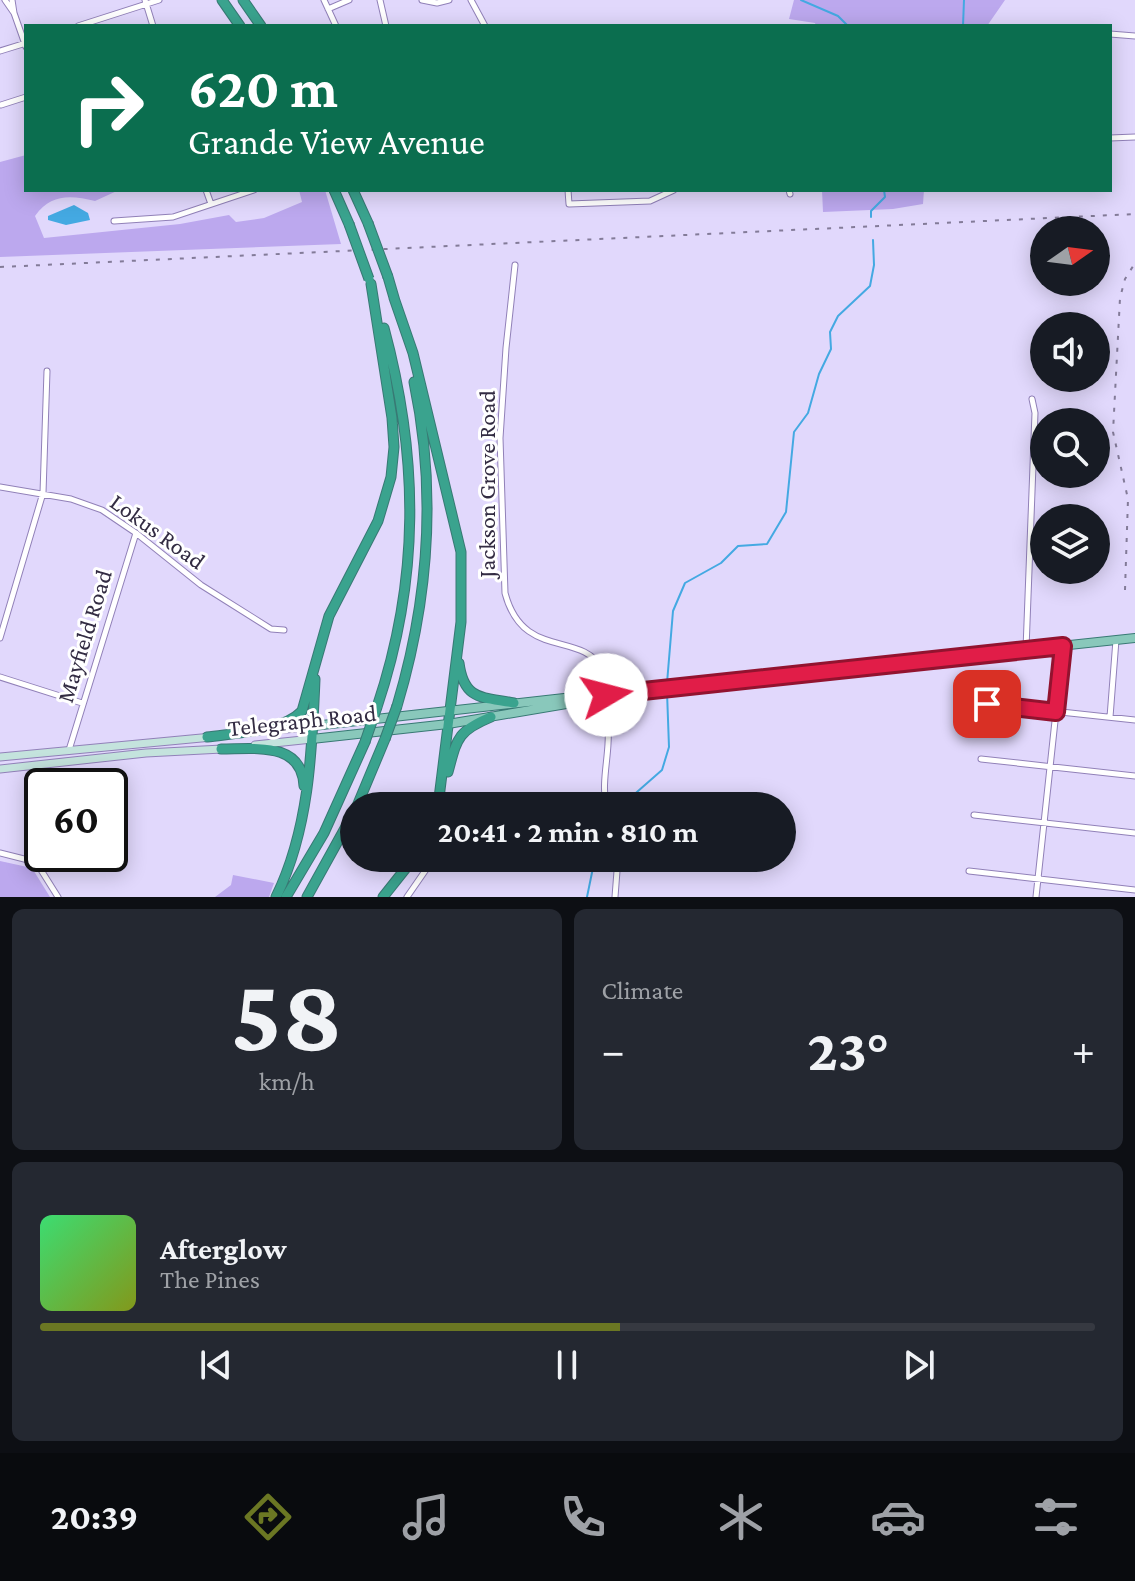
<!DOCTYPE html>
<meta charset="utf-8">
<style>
:root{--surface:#171b24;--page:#242831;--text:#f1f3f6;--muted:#9ea1a6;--line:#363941;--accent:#6b7723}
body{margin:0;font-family:"Crimson Pro",serif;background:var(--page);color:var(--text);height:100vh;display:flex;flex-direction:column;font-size:30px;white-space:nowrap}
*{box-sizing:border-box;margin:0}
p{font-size:26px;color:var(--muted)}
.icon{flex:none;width:44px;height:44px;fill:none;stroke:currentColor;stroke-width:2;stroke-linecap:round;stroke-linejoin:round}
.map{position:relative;height:897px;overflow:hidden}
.details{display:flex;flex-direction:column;gap:12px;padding:12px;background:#0d0f14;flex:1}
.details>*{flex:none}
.hud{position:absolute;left:24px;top:24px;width:1088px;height:168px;border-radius:0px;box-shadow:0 4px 20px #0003;background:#0b6e4f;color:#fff;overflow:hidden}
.needle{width:52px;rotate:76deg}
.controls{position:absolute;left:1030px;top:216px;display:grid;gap:16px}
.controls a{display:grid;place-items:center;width:80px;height:80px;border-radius:50%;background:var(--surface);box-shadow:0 4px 20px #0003;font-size:40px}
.speed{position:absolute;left:24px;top:768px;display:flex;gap:16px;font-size:40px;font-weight:700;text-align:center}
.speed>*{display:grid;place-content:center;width:104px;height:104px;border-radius:50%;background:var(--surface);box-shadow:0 4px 20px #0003;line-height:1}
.speed .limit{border:4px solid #111;border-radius:12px;background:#fff;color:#111}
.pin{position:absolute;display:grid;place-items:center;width:68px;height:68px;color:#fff;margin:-34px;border-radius:16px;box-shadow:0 4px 12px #0006}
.me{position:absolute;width:88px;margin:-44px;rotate:82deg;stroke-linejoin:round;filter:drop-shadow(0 0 6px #0008)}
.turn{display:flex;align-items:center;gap:28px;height:168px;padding:0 32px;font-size:36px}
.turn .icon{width:104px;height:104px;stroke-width:2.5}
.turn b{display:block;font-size:56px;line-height:68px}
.big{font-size:60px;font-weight:700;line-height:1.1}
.details .tile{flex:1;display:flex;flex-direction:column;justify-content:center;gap:12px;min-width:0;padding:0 28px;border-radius:12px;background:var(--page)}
.details .dial{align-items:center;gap:0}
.dial b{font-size:104px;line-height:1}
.song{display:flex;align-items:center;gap:24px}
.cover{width:96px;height:96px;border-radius:12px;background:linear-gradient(135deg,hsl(140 70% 55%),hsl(70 70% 35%))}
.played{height:8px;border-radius:4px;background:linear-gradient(90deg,var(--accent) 55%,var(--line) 55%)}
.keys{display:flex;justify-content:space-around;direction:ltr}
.heat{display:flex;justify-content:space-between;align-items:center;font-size:44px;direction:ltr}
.details .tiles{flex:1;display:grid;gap:12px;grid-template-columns:1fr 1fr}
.tile:last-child{grid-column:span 2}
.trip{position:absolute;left:340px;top:792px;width:456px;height:80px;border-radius:40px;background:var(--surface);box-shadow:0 4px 20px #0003;font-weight:700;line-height:80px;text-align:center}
.dock{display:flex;height:128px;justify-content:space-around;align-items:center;background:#090b0e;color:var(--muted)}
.dock .icon{width:56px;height:56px}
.dock .current{color:var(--accent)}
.dock b{font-size:36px;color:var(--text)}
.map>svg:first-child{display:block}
</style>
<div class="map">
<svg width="1135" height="897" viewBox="0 0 1135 897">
<rect width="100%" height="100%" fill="#e1d8fc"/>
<path fill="#bca8ee" d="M794,0H1005L987,26H816L815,23L789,19Z
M26,155V190H119L95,201C70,195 51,194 35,216L44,238L180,224L229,215L236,222L264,218L302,202L299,190H325L341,244L0,257V162Z
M822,190H924L923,204L893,209L823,212Z
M0,861L32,868L50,897H0Z
M233,875L274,883L269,897H215L231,885Z"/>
<path fill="#44a9e2" d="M74,205L88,213L90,220L66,225L48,220V216Z"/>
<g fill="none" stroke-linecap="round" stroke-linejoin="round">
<path stroke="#44a9e2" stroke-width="2" d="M801,0L838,16L848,26
M963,26L964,0
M871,217V211L885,197L884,190
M667,683L673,611L685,583L721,563L738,546L767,544L786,512L794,432L808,413L819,374L831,349L830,332L838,316L870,286L874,265L873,240
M621,806L662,770L669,747L667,692
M587,897L595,858"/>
<g stroke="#9181b8" stroke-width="7">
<path id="street" d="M5,0L14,13L12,0
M145,0L153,26
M324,0L336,26
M380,0L386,26
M422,0L437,3L449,0
M471,0L485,26
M328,9L349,0
M14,13L26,47
M78,26L159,0
M1110,34L1135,36
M0,51L26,43
M1,105L26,97
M1110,138L1135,137
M206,190L211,204
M568,190L569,204L650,201L674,190
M789,190L790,194
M114,221L173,217L254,190
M515,265L506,348L500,438L505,593C523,661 581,630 602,669C607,679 606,690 607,700C608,715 609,729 608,744C607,764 602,785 606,806
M0,487L71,499L102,510L136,533L201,585L271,629L284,630
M0,638L43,493L47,371
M1026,649L1035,413L1032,399
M0,677L82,703
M987,704L1135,720
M1110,717L1116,640
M69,750L136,533
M981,759L1135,776
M464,806C486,791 511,801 535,806
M574,806L605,801
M974,815L1135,833
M0,853L36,862L58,897
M969,871L1135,890
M407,897L434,858
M615,897L618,858
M1036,897L1063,647"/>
</g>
<g stroke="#9181b8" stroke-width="9">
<path id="secondary" d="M268,731L313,726
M255,745L312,739
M0,757L212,737
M0,769L146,753L222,749"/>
</g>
<g stroke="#387974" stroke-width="10">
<path id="primary" d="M313,726L582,696
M312,739L448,724L649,690L1135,638"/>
</g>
<g stroke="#387974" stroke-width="11">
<path id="highway" d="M222,0L240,26
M243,0L261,26
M334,190L349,224
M353,190L368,223
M388,277L395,301
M394,298L413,353L461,552V622L438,806
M459,663C464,701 483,697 514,703
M397,706C429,599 437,492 414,382
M377,707C420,579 419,458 384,328
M207,737C234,733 282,732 302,711L329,616L378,521L391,477L394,447L392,418L371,284
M221,749C254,749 302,741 304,786
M448,772C457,739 457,731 491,717
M357,806L385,739
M276,897C309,830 312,752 315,679
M286,897L324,833L365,742
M307,897L354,812
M383,897L414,858"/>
</g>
<use href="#street" stroke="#fff" stroke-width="5"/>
<use href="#secondary" stroke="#c4e3dd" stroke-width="7"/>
<use href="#primary" stroke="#89c8bb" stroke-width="8"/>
<use href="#highway" stroke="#3aa38e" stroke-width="9"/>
<path stroke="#837b98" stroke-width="2" stroke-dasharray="4 8" stroke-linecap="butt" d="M0,267L1135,214
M1125,590L1128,499L1113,432L1120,298L1125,279L1135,263"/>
<g stroke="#387974" stroke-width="11" stroke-linecap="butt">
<path id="highway-bridge" d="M368,223L388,277
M349,224L369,279
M385,739L397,706
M365,742L377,707"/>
</g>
<use href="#highway-bridge" stroke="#3aa38e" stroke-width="9"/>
</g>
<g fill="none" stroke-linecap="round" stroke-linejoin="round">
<g stroke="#92132f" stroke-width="20">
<path id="route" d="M606,695L1063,646L1056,712L987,704"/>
</g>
<use href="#route" stroke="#e11d48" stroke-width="14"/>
</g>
<g text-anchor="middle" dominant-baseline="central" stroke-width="6" stroke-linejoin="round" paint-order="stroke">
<g font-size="24" fill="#332c43" stroke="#fff">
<text transform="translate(486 484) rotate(-90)">Jackson Grove Road</text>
<text transform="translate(158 531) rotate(36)">Lokus Road</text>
<text transform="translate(84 636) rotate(-73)">Mayfield Road</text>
<text transform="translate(302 720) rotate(-6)">Telegraph Road</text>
</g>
</g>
</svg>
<div class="controls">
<a><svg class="needle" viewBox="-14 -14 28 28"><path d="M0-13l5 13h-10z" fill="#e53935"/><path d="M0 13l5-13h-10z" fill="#9ea1a6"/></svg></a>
<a><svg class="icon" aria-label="sound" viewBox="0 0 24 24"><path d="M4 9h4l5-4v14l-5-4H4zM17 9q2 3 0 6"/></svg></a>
<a><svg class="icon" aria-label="search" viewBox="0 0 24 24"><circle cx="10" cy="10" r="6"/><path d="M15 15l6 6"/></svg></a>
<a><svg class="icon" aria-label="layers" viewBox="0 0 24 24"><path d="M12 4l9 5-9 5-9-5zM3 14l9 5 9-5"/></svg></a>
</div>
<div class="speed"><div class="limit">60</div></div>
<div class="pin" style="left:987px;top:704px;background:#d93025"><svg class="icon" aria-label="arrive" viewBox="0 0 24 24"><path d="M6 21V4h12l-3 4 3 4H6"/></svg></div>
<svg class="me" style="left:606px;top:695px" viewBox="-20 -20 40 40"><circle r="19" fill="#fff"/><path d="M0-13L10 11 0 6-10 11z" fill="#e11d48"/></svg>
<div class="trip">20:41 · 2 min · 810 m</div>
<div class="hud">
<div class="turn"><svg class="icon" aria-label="right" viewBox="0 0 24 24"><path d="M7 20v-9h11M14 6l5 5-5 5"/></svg><div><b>620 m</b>Grande View Avenue</div></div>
</div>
</div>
<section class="details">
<div class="tiles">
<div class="tile dial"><b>58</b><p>km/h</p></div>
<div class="tile"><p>Climate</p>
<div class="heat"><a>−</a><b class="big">23°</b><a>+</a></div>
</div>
<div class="tile">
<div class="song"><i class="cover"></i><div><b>Afterglow</b><p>The Pines</p></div></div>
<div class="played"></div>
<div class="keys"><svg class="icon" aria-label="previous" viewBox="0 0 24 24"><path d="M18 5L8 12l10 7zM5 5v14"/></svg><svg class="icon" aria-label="pause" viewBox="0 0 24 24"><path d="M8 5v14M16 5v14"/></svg><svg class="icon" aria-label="next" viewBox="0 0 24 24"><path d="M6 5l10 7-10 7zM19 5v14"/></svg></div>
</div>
</div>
</section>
<nav class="dock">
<b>20:39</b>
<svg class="icon current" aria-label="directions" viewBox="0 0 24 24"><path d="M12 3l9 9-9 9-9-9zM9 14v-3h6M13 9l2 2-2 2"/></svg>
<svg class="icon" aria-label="music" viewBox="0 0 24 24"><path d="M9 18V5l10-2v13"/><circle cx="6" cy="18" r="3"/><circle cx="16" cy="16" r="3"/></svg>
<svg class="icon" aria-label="phone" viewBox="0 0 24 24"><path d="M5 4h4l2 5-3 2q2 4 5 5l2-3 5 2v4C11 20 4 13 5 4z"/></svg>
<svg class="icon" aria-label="climate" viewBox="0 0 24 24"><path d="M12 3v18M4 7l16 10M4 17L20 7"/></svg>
<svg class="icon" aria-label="car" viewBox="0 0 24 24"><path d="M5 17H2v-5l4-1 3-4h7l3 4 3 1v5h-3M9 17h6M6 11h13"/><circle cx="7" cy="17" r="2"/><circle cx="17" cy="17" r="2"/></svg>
<svg class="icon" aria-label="filters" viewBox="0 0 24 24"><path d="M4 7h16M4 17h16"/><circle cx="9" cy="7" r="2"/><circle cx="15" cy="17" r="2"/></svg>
</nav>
